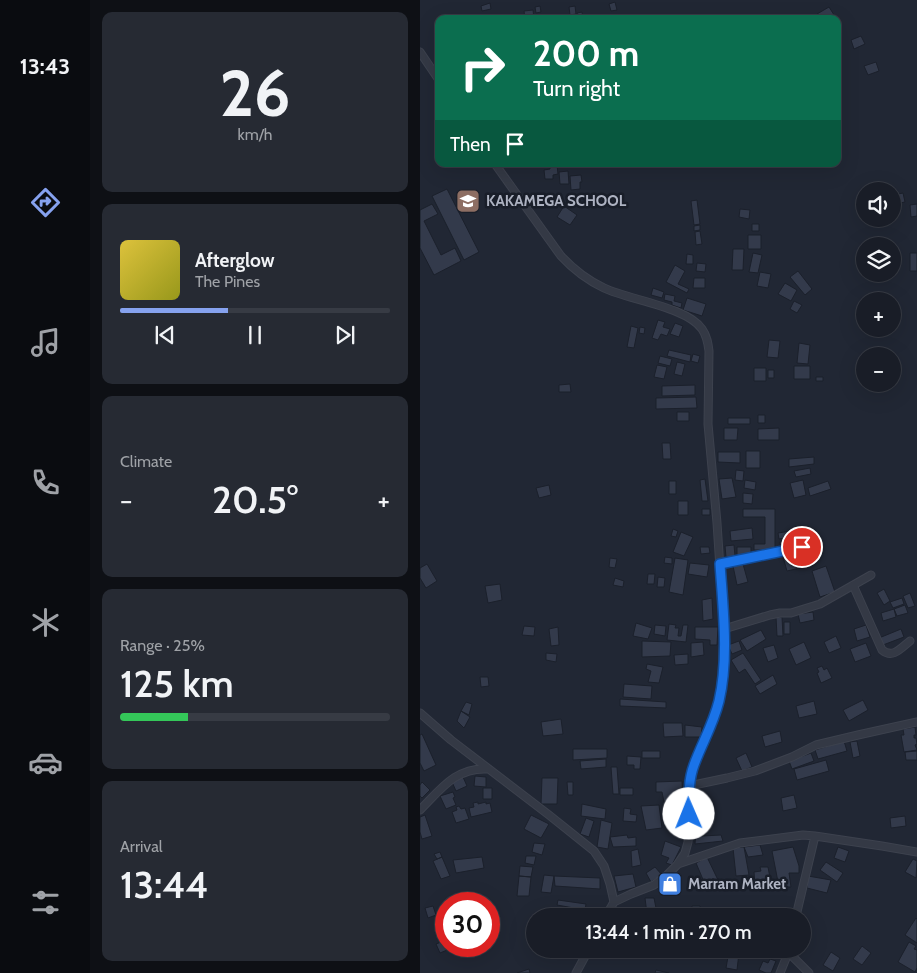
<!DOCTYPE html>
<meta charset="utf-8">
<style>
:root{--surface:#191d27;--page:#262a33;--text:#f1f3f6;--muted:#9fa2a7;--line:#373b44;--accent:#86a2ef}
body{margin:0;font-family:Cabin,sans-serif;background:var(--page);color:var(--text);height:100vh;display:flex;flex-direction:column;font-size:19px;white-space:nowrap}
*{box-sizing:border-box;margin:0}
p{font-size:16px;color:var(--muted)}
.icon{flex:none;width:28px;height:28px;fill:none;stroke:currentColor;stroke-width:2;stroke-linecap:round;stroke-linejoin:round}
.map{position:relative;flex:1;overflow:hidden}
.panel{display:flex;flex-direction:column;gap:12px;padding:12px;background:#0e1015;width:330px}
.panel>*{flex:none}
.banner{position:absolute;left:15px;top:15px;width:406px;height:152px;border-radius:10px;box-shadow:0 5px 20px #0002,0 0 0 1px var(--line);background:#0b6e4f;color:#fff;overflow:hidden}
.controls{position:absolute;left:436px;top:182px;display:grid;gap:10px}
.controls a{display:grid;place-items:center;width:45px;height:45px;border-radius:50%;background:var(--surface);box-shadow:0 5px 20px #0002,0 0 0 1px var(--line);font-size:25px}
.speed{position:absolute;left:15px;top:892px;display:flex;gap:10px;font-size:25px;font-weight:700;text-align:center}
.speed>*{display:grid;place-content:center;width:65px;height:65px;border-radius:50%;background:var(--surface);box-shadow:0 5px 20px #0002,0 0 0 1px var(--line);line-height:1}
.speed .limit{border:8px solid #d22;background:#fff;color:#111}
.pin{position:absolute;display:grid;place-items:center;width:42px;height:42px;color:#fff;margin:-21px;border:2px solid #fff;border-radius:50%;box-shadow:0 1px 5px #0007}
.me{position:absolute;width:55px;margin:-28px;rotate:359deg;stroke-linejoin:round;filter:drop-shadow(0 0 4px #0008)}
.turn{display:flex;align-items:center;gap:18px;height:105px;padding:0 15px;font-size:22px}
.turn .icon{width:65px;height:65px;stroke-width:2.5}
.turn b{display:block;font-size:35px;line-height:42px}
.then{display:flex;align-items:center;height:48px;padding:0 15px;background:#0003;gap:10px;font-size:19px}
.big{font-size:38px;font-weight:600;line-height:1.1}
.panel .tile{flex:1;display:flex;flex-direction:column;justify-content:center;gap:8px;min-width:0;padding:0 18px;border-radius:10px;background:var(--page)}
.panel .dial{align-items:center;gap:0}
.dial b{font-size:65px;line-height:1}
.song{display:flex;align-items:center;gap:15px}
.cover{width:60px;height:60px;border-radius:8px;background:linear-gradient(135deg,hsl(50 70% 55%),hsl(60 70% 35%))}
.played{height:5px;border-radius:2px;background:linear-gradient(90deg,var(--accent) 40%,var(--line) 40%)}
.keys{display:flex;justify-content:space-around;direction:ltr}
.heat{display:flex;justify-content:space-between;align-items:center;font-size:28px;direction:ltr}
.charge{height:8px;border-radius:4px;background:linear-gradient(90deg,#34c759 25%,var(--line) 0)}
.trip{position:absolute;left:106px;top:908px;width:285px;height:50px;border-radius:25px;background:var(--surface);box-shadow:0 5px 20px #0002,0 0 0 1px var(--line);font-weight:600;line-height:50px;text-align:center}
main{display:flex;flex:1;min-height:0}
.tab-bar{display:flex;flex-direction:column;width:90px;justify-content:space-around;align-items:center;background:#0a0c10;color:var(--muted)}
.tab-bar .icon{width:35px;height:35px}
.tab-bar .on{color:var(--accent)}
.tab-bar b{font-size:22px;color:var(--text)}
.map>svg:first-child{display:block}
</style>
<main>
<nav class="tab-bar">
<b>13:43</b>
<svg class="icon on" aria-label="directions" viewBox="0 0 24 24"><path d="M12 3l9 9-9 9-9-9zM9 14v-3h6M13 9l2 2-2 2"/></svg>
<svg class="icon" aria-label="music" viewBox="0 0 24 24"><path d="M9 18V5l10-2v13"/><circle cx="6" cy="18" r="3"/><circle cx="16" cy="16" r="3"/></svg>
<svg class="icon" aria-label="phone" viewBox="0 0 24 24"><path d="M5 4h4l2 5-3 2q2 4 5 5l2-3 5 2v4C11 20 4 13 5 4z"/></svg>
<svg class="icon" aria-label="climate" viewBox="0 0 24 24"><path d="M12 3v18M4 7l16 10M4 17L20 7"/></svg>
<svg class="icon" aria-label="car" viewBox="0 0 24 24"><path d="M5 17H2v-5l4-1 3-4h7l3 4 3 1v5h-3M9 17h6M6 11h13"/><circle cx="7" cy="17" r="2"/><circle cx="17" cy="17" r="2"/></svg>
<svg class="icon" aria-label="filters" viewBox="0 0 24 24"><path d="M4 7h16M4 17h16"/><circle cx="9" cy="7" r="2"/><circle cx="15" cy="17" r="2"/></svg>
</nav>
<section class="panel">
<div class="tile dial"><b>26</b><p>km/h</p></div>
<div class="tile">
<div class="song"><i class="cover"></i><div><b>Afterglow</b><p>The Pines</p></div></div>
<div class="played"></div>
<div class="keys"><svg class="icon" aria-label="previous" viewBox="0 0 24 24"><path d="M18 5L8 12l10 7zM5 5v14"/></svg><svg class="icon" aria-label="pause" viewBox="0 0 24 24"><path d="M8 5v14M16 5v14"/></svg><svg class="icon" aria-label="next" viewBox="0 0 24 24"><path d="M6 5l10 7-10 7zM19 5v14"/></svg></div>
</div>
<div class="tile"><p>Climate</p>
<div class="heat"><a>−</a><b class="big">20.5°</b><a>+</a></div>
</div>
<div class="tile"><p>Range · 25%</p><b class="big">125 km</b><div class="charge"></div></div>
<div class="tile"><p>Arrival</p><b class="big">13:44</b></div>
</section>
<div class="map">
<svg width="497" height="973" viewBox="0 0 497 973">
<rect width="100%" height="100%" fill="#212734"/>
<path fill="#333a4b" stroke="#1b202b" d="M195,2L197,10L191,11L189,4Z
M70,3L71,9L62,11L61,6Z
M120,6L121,12L116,13L115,7Z
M155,6L156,14L150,15L149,7Z
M409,7L416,18L399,19L397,14Z
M113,10L114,19H105L104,11Z
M162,12L163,19H159L157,13Z
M441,36L445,44L434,49L431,40Z
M456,62L459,71L448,75L444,66Z
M137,165L138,174L133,175V179H125L124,170L130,169V166Z
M148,171L149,184H140L139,172Z
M161,175L162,182H160V189L151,190L150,176Z
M27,189L59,252L44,260L12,196Z
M483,193L485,202L475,204L474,195Z
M277,200L280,224L274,225L271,201Z
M12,204L18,214L4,221L21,255L35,248L41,261L14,275L0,248V210Z
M497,204V216L491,217L490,205Z
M144,206L157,215L150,225L137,217Z
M320,209L330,210L329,219L319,217Z
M332,224H339V231H332Z
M280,225V230L274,231V226Z
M280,231L282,244L276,245L275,232Z
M328,235H341V249H328Z
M313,249H324L323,270H312Z
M333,253L342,255L338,273L329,272Z
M490,253H497V271H490Z
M267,254L273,255V264H266Z
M277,263L286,264L285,272L276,271Z
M255,265L265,271L258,284L269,289L267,293L246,282Z
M378,271L392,289L385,295L370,277Z
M340,272L351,274L348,288L337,286Z
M274,278H285V288H273Z
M365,283L377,290L371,301L358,294Z
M233,288L244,292L242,298L231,295Z
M245,294L255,296L254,301L262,303L261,308L252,305V302L244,300Z
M267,298L286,304L282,316L263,310Z
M374,301L382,305L377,313L370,309Z
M238,320L245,322L243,327L250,329L247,336L241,334L238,340L232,338Z
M255,323L263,326L259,337L250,334Z
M211,326L218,328L214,348L207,347Z
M220,327L225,328L224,334L219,333Z
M349,340L360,341L358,358L347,357Z
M379,343L390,345L388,364L377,363Z
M249,350L271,355L270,362L247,356Z
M273,354L280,356L278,363L271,361Z
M240,356L252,359L250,366L238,363Z
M257,362L265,364L262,376L254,374Z
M237,365L247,367L244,379L234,377Z
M374,366H390V379H374Z
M334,368H346V381H334Z
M348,370H354V378H348Z
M396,377H403V381H396Z
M150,384L151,392H139V385Z
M275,385V395L242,396V386Z
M276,397L277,408L236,409V398Z
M257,412H269V421H257Z
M338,415H345V423H338Z
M308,418H330V424H308Z
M304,428H318L317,440H304Z
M359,428V440H338V429Z
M242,443H250L251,459H243Z
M326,451H340V468H326Z
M298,452H320V463L298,462Z
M394,457V464L369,467V459Z
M390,468L391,474L376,477L374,471Z
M316,470L324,471L323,481L315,480Z
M312,478L316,497L302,499L299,479Z
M285,479L288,501H282L280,480Z
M325,480L336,482L335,490L324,488Z
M383,480L386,495L374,498L370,483Z
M249,481H256V494H249Z
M408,481L411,489L390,496L388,488Z
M129,485L131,495L119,498L116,488Z
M323,493L333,494L332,504L323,503Z
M258,501H268V515H258Z
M282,509H290V515H282Z
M323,509H355V550H334V544H345V517H323Z
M332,528L333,539L311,541L310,531Z
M253,529L258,531L256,537L251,536Z
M384,529L385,535L359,539L358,533Z
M261,532L273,537L264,556L253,552Z
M384,538L385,543L361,548L360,542Z
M314,545L315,556L306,557L305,546Z
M280,547H289L290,553L281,554Z
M317,547H331V555H317Z
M385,551L389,566L367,571L363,557Z
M245,557L252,558V564L244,563Z
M190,558L197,559L195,568L189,567Z
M255,558L268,560L263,595L249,592Z
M270,563L289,565L287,577L268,574Z
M7,564L17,581L6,588L0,578V568Z
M323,564L328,582L317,585L313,566Z
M406,566L415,592L400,597L392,571Z
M228,574H235L234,584H227Z
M238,577L245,578L244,587H237Z
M195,578L204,581L203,587L193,585Z
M80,584L82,600L68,603L65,586Z
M464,589L470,601L464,605L457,593Z
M490,593L495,606L488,608L483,596Z
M292,598L293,619L283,621L282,600Z
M482,598L484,604L473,608L470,602Z
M485,605L488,613L477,616L474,609Z
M474,609L476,617L463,621L461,613Z
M393,612L394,620L380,623L378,614Z
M356,617H362L363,636H357Z
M364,622H370V634H364Z
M216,623L232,628L228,639L213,636Z
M249,624L256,625L255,628H259L258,636H261L263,625H268L266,642L247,640Z
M235,625L246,626L245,636L234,634Z
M446,625L450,637L437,641L434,629Z
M104,626L115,627L114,636L102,635Z
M138,627L139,645L131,646L129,629Z
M275,627H298L297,645H290V640L275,639Z
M481,629L484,637L463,645L459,638Z
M341,630L346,639L327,651L320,640Z
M416,636L421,648L409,653L404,642Z
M222,641L251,642L250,656L222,657Z
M319,641L322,650L312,654L308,645Z
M283,642L284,655L271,657V643Z
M384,642L391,658L376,665L369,649Z
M446,643L451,656L435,662L430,649Z
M354,645L358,658L348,662L343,648Z
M126,653L137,654L136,662L126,660Z
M323,653L341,680L335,684L325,669L319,673L311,660Z
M268,654V664L255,665L254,655Z
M227,664L243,667L239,683L228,682L231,671L226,669Z
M402,666L404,670L407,668L412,678L401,683L397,673L399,672L397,668Z
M353,675L357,684L340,694L335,686Z
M60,677H68L69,686L61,687Z
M204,684L232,686L231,699L203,697Z
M200,699L246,702V708L200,706Z
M443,700L448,710L429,721L423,710Z
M394,701L397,714L379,718L376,706Z
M46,702L52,704L49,715L41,711Z
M41,711L50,717L44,728L37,721Z
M141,719L143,734L123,736L121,722Z
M243,723H262L263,736L244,737Z
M265,725L282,727L281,737H265Z
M495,727L496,735H494V738H496L497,744L495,745L497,750L484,752L481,735H484L483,729Z
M360,731L362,742L345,747L342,736Z
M2,734L16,765L4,771L0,763V735Z
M424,741L427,751L398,759L395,750Z
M437,741L440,756L433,758L430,742Z
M153,749H187V758L153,760Z
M222,751H240V758H222Z
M497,751V760H486L485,752Z
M326,753L332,767L322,771L316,758Z
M391,753L394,761L372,769L369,761Z
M207,756L221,757L220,769H214V765H207Z
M186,759V767L161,769L160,761Z
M406,760L409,771L377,780L374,769Z
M191,767H197L199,794H193Z
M55,776L66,777V787L54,786Z
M43,777L47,786L36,791L32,782Z
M122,778H138L137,804H121Z
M262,781L263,801L244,802L242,792H236V782Z
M2,782L10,790L2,798L0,796V785Z
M147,782H153V795H148Z
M63,788H72V799H63Z
M200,788H213V795H200Z
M33,792L35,797L33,798L36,805L26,809L20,796Z
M374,795L377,808L363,811L361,798Z
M58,802V804L66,802V804L70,803L72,812L51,817L49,808L54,807L53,803Z
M162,804L186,809L185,819L161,816Z
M239,805L242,828L226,830L221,806Z
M39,806L41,809L45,808L49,819L36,823L32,812L37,810L36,807Z
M204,808L211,809L210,814L217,815L216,822L203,821Z
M268,812L265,832L250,831L252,813Z
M5,815L12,836L2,839L0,832V817Z
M111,815L129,824L121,838L104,829Z
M485,816L486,826L471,828L470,818Z
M166,818L174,821L169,837L160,834Z
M181,820L192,823L188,849L177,847Z
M276,826H283L282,836L301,835L303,841L275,844Z
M207,835L208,838L216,837V846L193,847L190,837Z
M245,841L261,847L252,865L246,863L249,858L241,855Z
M114,843L125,844L122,855L112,852Z
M340,845L343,855L328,857L324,847Z
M324,847L329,875L316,876L313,848Z
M373,847L379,866V873H369L371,887H359L352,851Z
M418,847L429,851L425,862L414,858Z
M218,849L221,865L212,867L211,851Z
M20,852L22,857L17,859L14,854Z
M106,856H116L114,865L105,863Z
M22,857L30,876L21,879L13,861Z
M62,857L64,868L36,873L33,860Z
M287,857L298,880L287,889L276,863Z
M493,859L497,861L496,878L485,872Z
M406,862L423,873L417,882L400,870Z
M100,866L113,867L111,877L99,876Z
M235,867L242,875L231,882L226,873Z
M340,867H348L351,883L335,885L334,872L341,871Z
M213,874L216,887L198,892L194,876Z
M124,875L134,876L131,893L121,892Z
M99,876L111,877L109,896H97Z
M134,876L180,878V889L135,886Z
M388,876L411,880L407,893L387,888Z
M225,898H234L237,913L227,914Z
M138,900L166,904L165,910L137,905Z
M13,906L16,915L8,918L5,908Z
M272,906H280L281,916H272Z
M26,909V921L21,924L18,918L21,916L19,913Z
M121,911H134V916H122Z
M496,918L497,919V943L485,935Z
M26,940V946H31L32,948L20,953L16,944Z
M489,942L496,946L494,949L497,950V968L495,972L478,962Z
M47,946H55L58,952L51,955Z
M442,946L451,953L442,965L433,959Z
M123,949H138V952Z
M141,949H158L155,958L138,956Z
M181,949H205L206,954Z
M228,949H252L253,950L228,954Z
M309,951L319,953L317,970L306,968Z
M411,952L420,958L413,971L403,965Z
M350,959L356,961L351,973H346L339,970L343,961L348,963Z
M109,969L110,973H97Z
M236,970L249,973H235Z"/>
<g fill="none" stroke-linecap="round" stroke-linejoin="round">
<g stroke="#3d424e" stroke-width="9">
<path id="street" d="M0,52L19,80
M75,164L141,256C153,269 167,280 184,288C209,300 267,307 282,329C287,336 288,343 289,351L288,424L297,523L304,629L302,676L299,699L294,720L273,766L269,786V831L268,842L265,853L257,865L247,875L234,885L211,894L194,902L186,916
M300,564L383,547
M433,585L462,650C473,659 481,648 490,641
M304,629L350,615L360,613H371L400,604L451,575
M0,713L31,740L129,815L174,851L184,866L190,884L194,902
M269,786L307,778L335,771L372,757L396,745L438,735L497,722
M0,810C21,789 36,767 68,769
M258,864L320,843L383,835L395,836L462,846L497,852
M376,916L395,836
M369,953L389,973
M156,973L169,949
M360,973L369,951"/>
</g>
<use href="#street" stroke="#343945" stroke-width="7"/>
</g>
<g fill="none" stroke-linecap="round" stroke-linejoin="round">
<g stroke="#114b97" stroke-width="12">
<path id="route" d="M269,814C269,798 268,781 274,765C282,743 293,725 299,701C309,658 303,608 300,564L382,547"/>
</g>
<use href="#route" stroke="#1a73e8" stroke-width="9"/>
</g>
<defs>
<g id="school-square" transform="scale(1.25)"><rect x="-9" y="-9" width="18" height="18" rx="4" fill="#8d6e63" stroke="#191e29"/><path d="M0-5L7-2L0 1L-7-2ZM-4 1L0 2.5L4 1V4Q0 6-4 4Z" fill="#fff"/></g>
<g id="shop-square" transform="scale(1.25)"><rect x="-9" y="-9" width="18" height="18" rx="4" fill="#3f7fe0" stroke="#191e29"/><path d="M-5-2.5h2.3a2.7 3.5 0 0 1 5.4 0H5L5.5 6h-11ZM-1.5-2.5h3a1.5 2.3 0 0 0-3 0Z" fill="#fff"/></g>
</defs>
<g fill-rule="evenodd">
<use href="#school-square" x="48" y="201"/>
<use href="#shop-square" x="250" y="884"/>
</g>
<g text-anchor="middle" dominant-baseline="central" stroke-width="5" stroke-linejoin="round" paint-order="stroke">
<g font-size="15" font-weight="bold" fill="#aeb3c2" stroke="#191e29" text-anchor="start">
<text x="66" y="201">KAKAMEGA SCHOOL</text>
<text x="268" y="884">Marram Market</text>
</g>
</g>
</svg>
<div class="controls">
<a><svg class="icon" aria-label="sound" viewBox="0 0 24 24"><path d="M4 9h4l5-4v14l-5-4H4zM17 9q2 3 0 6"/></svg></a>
<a><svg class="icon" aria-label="layers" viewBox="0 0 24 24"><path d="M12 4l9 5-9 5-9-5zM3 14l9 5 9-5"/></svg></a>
<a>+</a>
<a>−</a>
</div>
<div class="speed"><div class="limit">30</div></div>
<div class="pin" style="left:382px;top:547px;background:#d93025"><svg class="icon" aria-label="arrive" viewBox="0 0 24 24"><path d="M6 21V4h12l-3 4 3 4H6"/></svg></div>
<svg class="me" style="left:269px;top:814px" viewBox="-20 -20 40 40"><circle r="19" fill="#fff"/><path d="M0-13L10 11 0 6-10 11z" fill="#1a73e8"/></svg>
<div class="trip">13:44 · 1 min · 270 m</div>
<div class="banner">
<div class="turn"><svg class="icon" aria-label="right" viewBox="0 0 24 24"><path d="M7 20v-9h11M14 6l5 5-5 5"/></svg><div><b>200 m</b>Turn right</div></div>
<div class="then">Then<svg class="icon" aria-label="arrive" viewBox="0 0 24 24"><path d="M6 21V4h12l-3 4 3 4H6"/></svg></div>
</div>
</div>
</main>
